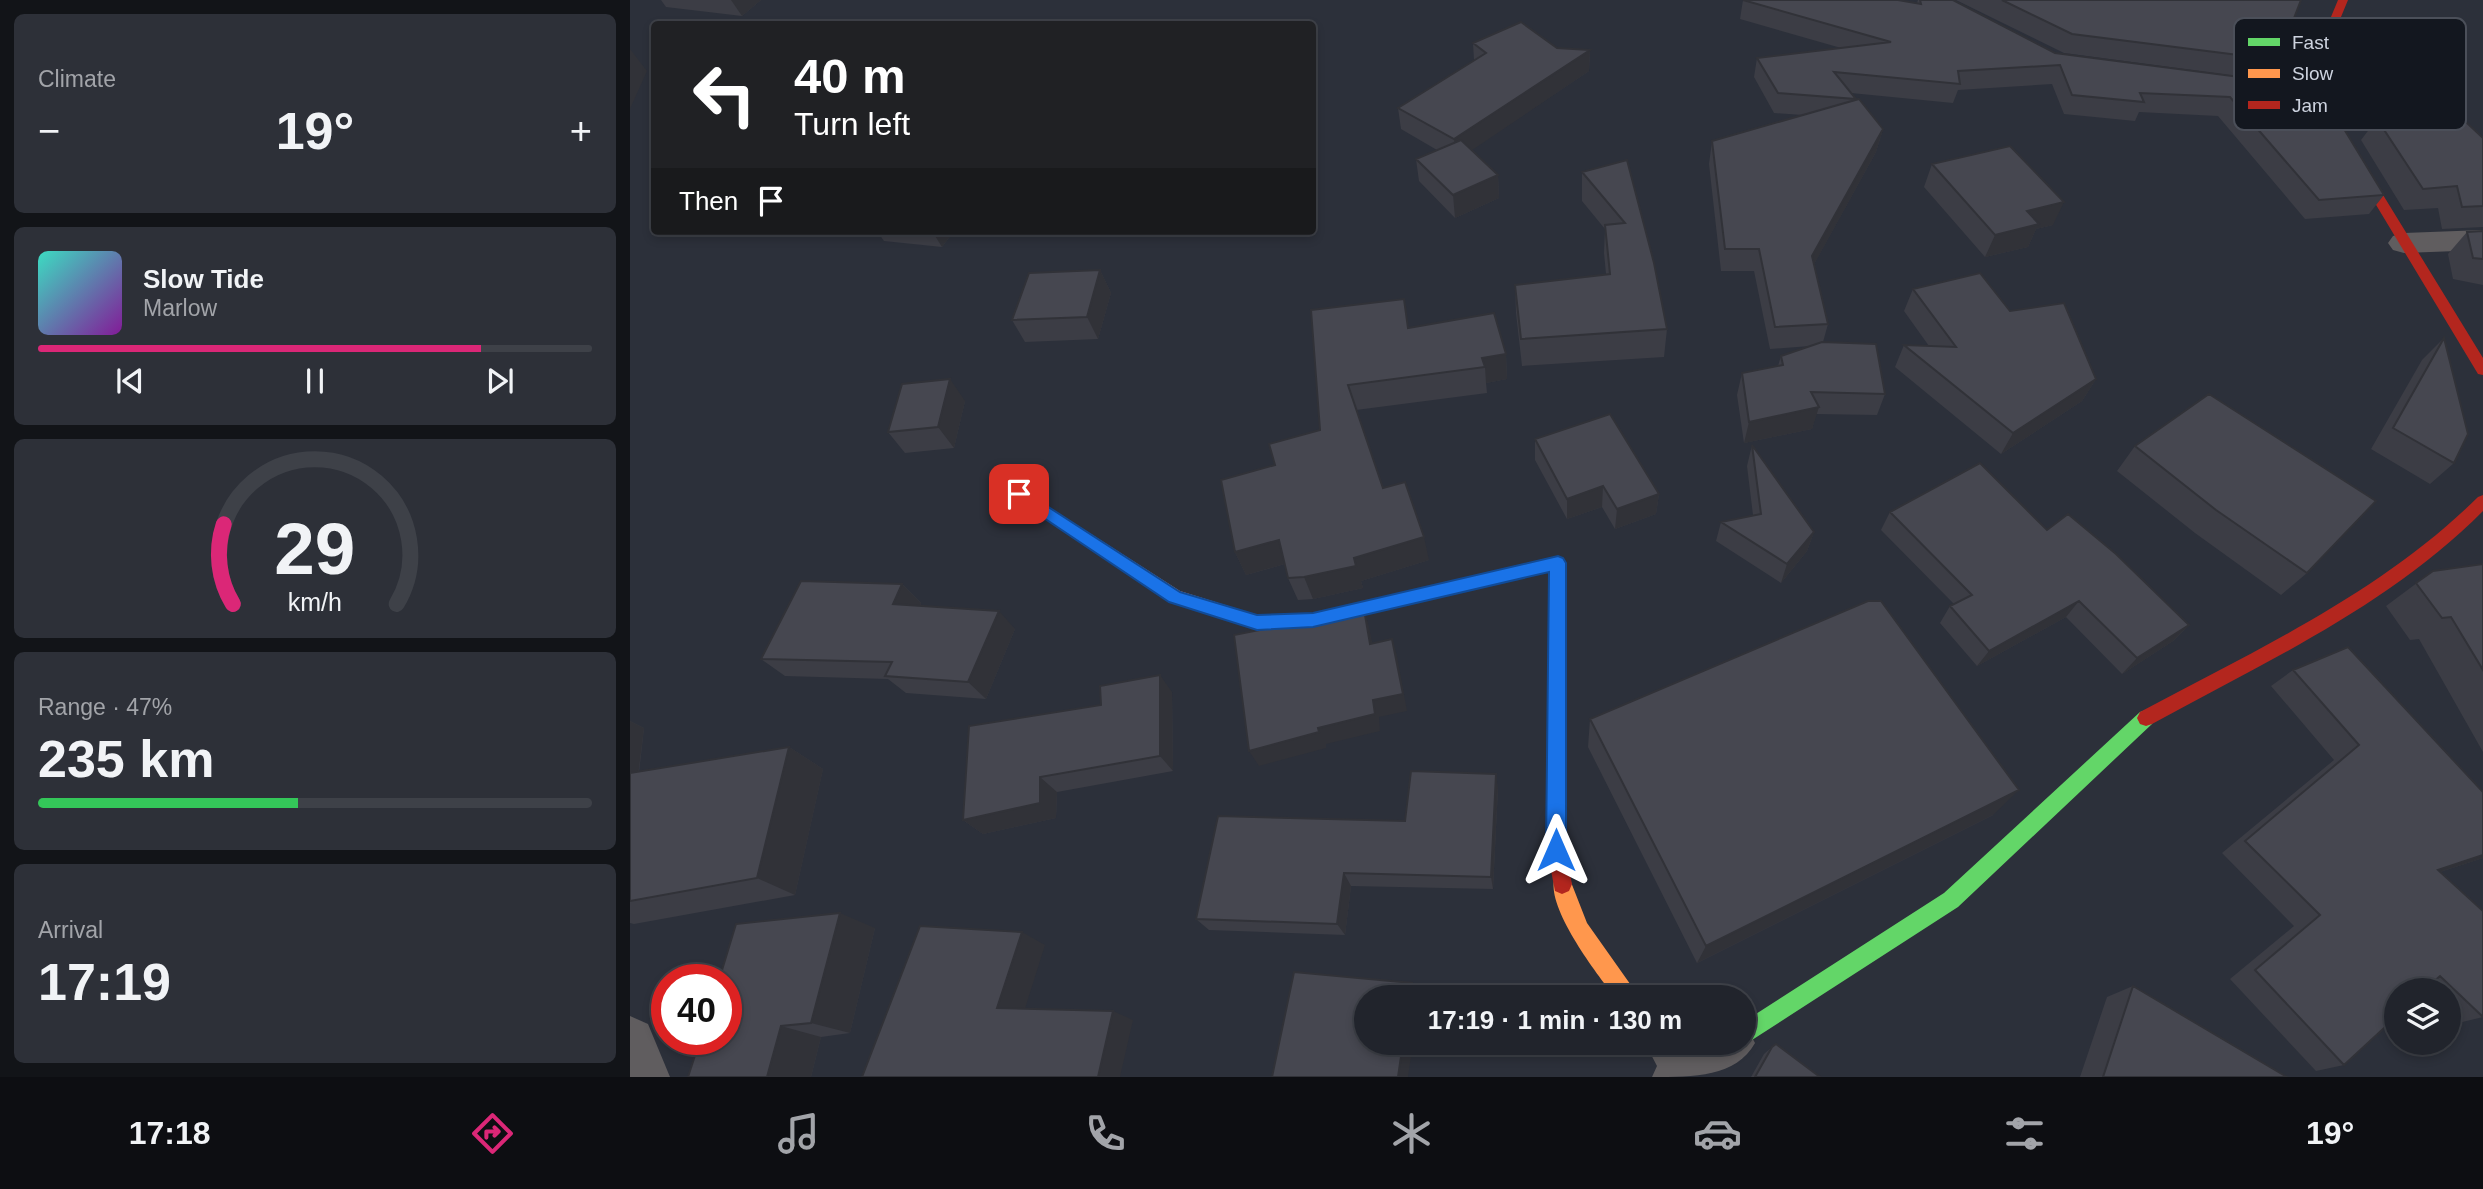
<!DOCTYPE html>
<meta charset="utf-8">
<style>
:root{--surface:#21242c;--page:#2d3038;--text:#f1f3f6;--muted:#a2a4a9;--line:#3e4148;--accent:#db2777}
body{margin:0;font-family:Helvetica,sans-serif;background:var(--page);color:var(--text);height:100vh;display:flex;flex-direction:column;font-size:26px;white-space:nowrap}
*{box-sizing:border-box;margin:0}
p{font-size:23px;color:var(--muted)}
.icon{flex:none;width:38px;height:38px;fill:none;stroke:currentColor;stroke-width:2;stroke-linecap:round;stroke-linejoin:round}
.map{position:relative;flex:1;overflow:hidden}
.side{display:flex;flex-direction:column;gap:14px;padding:14px;background:#121418;width:630px}
.side>*{flex:none}
.hud{position:absolute;left:21px;top:21px;width:665px;height:214px;border-radius:7px;box-shadow:0 4px 10px #0003,0 0 0 2px var(--line);background:#202124;color:#fff;overflow:hidden}
.fabs{position:absolute;left:1754px;top:978px;display:grid;gap:14px}
.fabs a{display:grid;place-items:center;width:77px;height:77px;border-radius:50%;background:var(--surface);box-shadow:0 4px 10px #0003,0 0 0 2px var(--line);font-size:35px}
.speed{position:absolute;left:21px;top:964px;display:flex;gap:14px;font-size:35px;font-weight:700;text-align:center}
.speed>*{display:grid;place-content:center;width:91px;height:91px;border-radius:50%;background:var(--surface);box-shadow:0 4px 10px #0003,0 0 0 2px var(--line);line-height:1}
.speed .limit{border:10px solid #d22;background:#fff;color:#111}
.pin{position:absolute;display:grid;place-items:center;width:60px;height:60px;color:#fff;margin:-30px;border-radius:14px;box-shadow:0 4px 10px #0006}
.me{position:absolute;width:77px;margin:-38px;rotate:0deg;stroke-linejoin:round;filter:drop-shadow(0 0 5px #0008)}
.turn{display:flex;align-items:center;gap:24px;height:147px;padding:0 28px;font-size:32px}
.turn .icon{width:91px;height:91px;stroke-width:2.5}
.turn b{display:block;font-size:49px;line-height:60px}
.then{display:flex;align-items:center;height:66px;padding:0 28px;background:#0003;gap:14px;font-size:26px}
.big{font-size:52px;font-weight:600;line-height:1.1}
.side .widget{flex:1;display:flex;flex-direction:column;justify-content:center;gap:10px;min-width:0;padding:0 24px;border-radius:10px;background:var(--page)}
.side .dial{align-items:center;gap:0}
.dial svg{height:182px;overflow:visible;fill:none;stroke:var(--line);stroke-width:7;stroke-linecap:round;text-anchor:middle}
.dial text{fill:var(--text);stroke:none}
.song{display:flex;align-items:center;gap:21px}
.cover{width:84px;height:84px;border-radius:10px;background:linear-gradient(135deg,hsl(170 70% 55%),hsl(290 70% 35%))}
.played{height:7px;border-radius:4px;background:linear-gradient(90deg,var(--accent) 80%,var(--line) 80%)}
.keys{display:flex;justify-content:space-around;direction:ltr}
.heat{display:flex;justify-content:space-between;align-items:center;font-size:38px;direction:ltr}
.charge{height:10px;border-radius:5px;background:linear-gradient(90deg,#34c759 47%,var(--line) 0)}
.trip{position:absolute;left:724px;top:985px;width:402px;height:70px;border-radius:35px;background:var(--surface);box-shadow:0 4px 10px #0003,0 0 0 2px var(--line);font-weight:600;line-height:70px;text-align:center}
.tab-bar{display:flex;height:112px;justify-content:space-around;align-items:center;background:#0d0e12;color:var(--muted)}
.tab-bar .icon{width:49px;height:49px}
.tab-bar .current{color:var(--accent)}
.tab-bar b{font-size:32px;color:var(--text)}
main{display:flex;flex:1;min-height:0}
.map>svg:first-child{display:block}
</style>
<main>
<section class="side">
<div class="widget"><p>Climate</p>
<div class="heat"><a>−</a><b class="big">19°</b><a>+</a></div>
</div>
<div class="widget">
<div class="song"><i class="cover"></i><div><b>Slow Tide</b><p>Marlow</p></div></div>
<div class="played"></div>
<div class="keys"><svg class="icon" aria-label="previous" viewBox="0 0 24 24"><path d="M18 5L8 12l10 7zM5 5v14"/></svg><svg class="icon" aria-label="pause" viewBox="0 0 24 24"><path d="M8 5v14M16 5v14"/></svg><svg class="icon" aria-label="next" viewBox="0 0 24 24"><path d="M6 5l10 7-10 7zM19 5v14"/></svg></div>
</div>
<div class="widget dial"><svg viewBox="0 0 100 80">
<path d="M14 69A42 42 0 1 1 86 69"/>
<path d="M14 69A42 42 0 0 1 10 34" stroke="#db2777"/>
<text x="50" y="56" font-size="32" font-weight="700">29</text>
<text x="50" y="72" font-size="11">km/h</text>
</svg></div>
<div class="widget"><p>Range · 47%</p><b class="big">235 km</b><div class="charge"></div></div>
<div class="widget"><p>Arrival</p><b class="big">17:19</b></div>
</section>
<div class="map">
<svg width="1853" height="1077" viewBox="0 0 1853 1077">
<rect width="100%" height="100%" fill="#2c303a"/>
<g fill="none" stroke-linecap="round" stroke-linejoin="round">
<path fill="#605d5f" fill-rule="evenodd" d="M1853,230V250L1774,253L1763,250L1758,243L1763,236L1774,233Z
M0,1016L18,1024L40,1077H0Z
M1115,1024L1125,1043C1106,1077 1064,1077 1022,1077L1027,1066L1015,1043H1115Z"/>
<path fill="#63d668" fill-rule="evenodd" d="M1516,710L1522,712L1525,718L1522,724L1328,907L1122,1040L1115,1043H1114L1115,1021L1314,893L1510,712Z"/>
<path fill="#ff974d" fill-rule="evenodd" d="M389,488L550,591L627,615L683,613L927,556L933,558C937,567 937,582 933,590L927,592L921,590L919,572L683,627L627,629L539,602L384,498L381,494L384,490Z
M932,874L939,877L957,923L1010,998H986C968,976 914,905 925,877Z"/>
<path fill="#b3261e" fill-rule="evenodd" d="M1708,0H1718L1694,58L1693,97L1853,358V375L1848,374L1681,97L1684,58Z
M1853,495V511C1760,605 1637,661 1522,724L1516,726L1510,724L1507,718L1510,712C1628,649 1752,592 1848,497Z
M927,578L933,580L935,585V850L942,884L939,891L932,894L925,891L917,850L919,585L921,580Z"/>
</g>
<path fill="#3c3d45" d="M31,0H131L112,16L36,7Z
M1113,0L1287,3L1288,0H1323L1425,53L1672,85L1687,126L1754,195L1739,214L1675,219L1588,116L1509,112L1505,121L1434,114L1422,84L1328,90L1323,103L1221,93L1253,129L1246,152L1184,264L1198,324L1193,342L1255,394L1247,415L1186,414L1182,429L1114,443L1107,395L1112,373L1148,366L1151,356L1180,346L1140,349L1124,271H1091L1079,164L1082,141L1173,115L1144,113L1124,77L1127,58L1211,48L1110,19Z
M1326,0H1671L1656,39L1664,62L1652,82L1434,53Z
M843,43L960,50L959,71L841,150L868,175L869,198L825,218L789,181L786,159L807,150L771,129L768,108L844,60Z
M1747,119L1823,122L1853,138V227L1812,229L1808,208L1774,210L1731,140Z
M997,160L1037,329L1034,357L892,366L886,313L885,285L976,274L974,253L975,229L952,201V172Z
M1302,164L1423,225L1406,229L1398,247L1355,257L1294,187Z
M247,231H324L312,247L254,241Z
M1853,231V285L1823,279L1818,254L1837,232Z
M470,270L481,293L468,339L395,342L382,320Z
M1283,289L1380,311L1466,379L1452,401L1371,454L1265,367L1274,345L1299,346L1274,311Z
M681,310L779,328L876,354L877,379L856,383L857,393L726,410L753,488L799,560L731,581L733,588L683,599L668,600L658,578L655,564L616,575L605,552L690,430Z
M1814,338L1824,463L1800,484L1741,449L1792,360Z
M335,401L324,448L275,453L258,432Z
M905,439L1029,494L1026,514L985,529L972,507L937,519L905,460Z
M1122,445L1184,532L1177,551L1151,583L1086,541L1091,522L1123,515L1117,466Z
M1505,446L1677,573L1651,595L1565,533L1487,471Z
M1260,512L1417,530L1559,625L1543,641L1492,674L1436,617L1347,666L1310,623L1320,606L1324,604L1251,530Z
M1853,564V752L1789,639L1780,640L1756,606L1803,571Z
M272,584L291,603L290,606L385,629L356,699L276,693L258,679L155,676L131,659Z
M1663,670L1853,858L1810,872L1853,1017L1820,1025L1818,1024V990H1766L1714,1065L1686,1071L1600,979L1664,926L1592,853L1704,760L1641,686Z
M542,692L543,771L427,792L426,818L353,834L333,820L471,705Z
M960,719L1363,815L1067,963L958,747Z
M0,721L14,728L9,772L159,747L193,769L165,895L4,924L0,923Z
M868,788L863,889L721,886L715,935L579,930L566,919L775,821Z
M245,928L220,1033L191,1037L181,1077H58Z
M1503,986L1657,1077H1450L1477,997Z
M1142,1047L1190,1077H1121L1134,1054Z"/>
<path fill="#313238" d="M101,0H131L112,16Z
M0,49L17,71L0,109Z
M960,50L959,71L826,161L824,139Z
M1253,129L1246,152L1176,279L1182,256Z
M868,175L869,198L825,218L823,195Z
M1434,202L1423,225L1406,229L1398,247L1355,257L1365,235L1397,211Z
M302,231H324L312,247Z
M470,270L481,293L468,339L457,317Z
M876,354L877,379L856,383L855,367L852,358Z
M320,379L335,401L324,448L308,427Z
M1466,379L1452,401L1371,454L1383,433Z
M1189,407L1182,429L1114,443L1119,422Z
M973,486L972,507L937,519V499Z
M1029,494L1026,514L985,529L987,509Z
M1184,532L1177,551L1151,583L1157,564Z
M794,537L799,560L731,581L733,588L683,599L674,577L724,558Z
M649,540L658,563L616,575L605,552Z
M272,584L291,603L282,623L263,604Z
M1449,601L1436,617L1347,666L1359,651Z
M734,609L739,627L746,661L740,644Z
M369,611L385,629L356,699L338,682Z
M1559,625L1543,641L1492,674L1507,658Z
M762,639L767,656L777,711L749,717L750,731L696,744V748L629,766L619,751L688,728L743,700Z
M530,675L542,692L543,771L530,756Z
M0,721L14,728L5,800L0,798Z
M159,747L193,769L165,895L127,878Z
M866,774L868,788L863,889L861,877Z
M410,777L427,792L426,818L353,834L333,820Z
M1389,790L1363,815L1067,963L1076,946Z
M1853,855V858L1779,882L1808,870Z
M714,873L721,886L715,935L707,924Z
M210,913L245,928L220,1033L181,1023Z
M392,932L415,945L392,1018L367,1008Z
M782,983L789,995V998H780Z
M483,1011L503,1020L490,1077H468Z
M151,1026L191,1037L181,1077H137Z
M773,1043H783L778,1077H768Z"/>
<path fill="#464750" stroke="#313238" stroke-width="2" d="M1113,0H1268L1291,4L1290,0H1323L1425,53L1672,85L1687,126L1711,124L1754,195L1689,200L1600,97L1510,93L1514,102L1442,95L1430,65L1328,71L1330,84L1204,72L1226,99L1148,93L1127,58L1261,42Z
M1372,0H1671L1656,39L1664,62L1442,34Z
M891,22L927,48L960,50L824,139L768,108L856,53L843,43Z
M1229,99L1253,129L1182,256L1198,324L1145,327L1129,249H1095L1082,141Z
M1815,114L1823,122L1837,123L1853,138V206L1832,207L1827,186L1793,189L1747,119Z
M831,140L868,175L823,195L786,159Z
M1380,146L1434,202L1397,211L1409,224L1365,235L1302,164Z
M997,160L1024,263L1037,329L891,339L885,285L980,274L975,225L995,223L952,172Z
M1853,231V259L1843,258L1837,232Z
M470,270L457,317L382,320L399,273Z
M1350,273L1380,311L1434,303L1466,379L1383,433L1274,345L1326,347L1283,289Z
M774,299L778,328L864,313L876,354L852,358L855,367L718,385L753,488L775,482L794,537L724,558L726,566L674,577L658,578L649,540L605,552L591,480L645,465L639,444L690,430L681,310Z
M1814,338L1838,434L1824,463L1763,428Z
M1192,342L1246,344L1255,394L1181,392L1189,407L1119,422L1112,373L1153,365L1151,356Z
M320,379L308,427L258,432L272,384Z
M1579,394L1746,501L1677,573L1586,510L1505,446Z
M980,414L1029,494L987,509L973,486L937,499L905,439Z
M1122,445L1184,532L1157,564L1091,522L1131,514Z
M1350,463L1417,530L1438,514L1486,554L1559,625L1507,658L1449,601L1359,651L1320,606L1342,595L1260,512Z
M1853,564V670L1821,617L1812,618L1786,583L1803,571Z
M171,581L272,584L263,604L369,611L338,682L255,676L262,662L131,659Z
M1238,601H1251L1389,790L1076,946L960,719Z
M734,609L740,644L762,639L773,694L743,700L745,714L688,728L689,732L619,751L604,635Z
M1718,647L1853,792V855L1808,870L1853,911V1017L1810,976L1794,990H1766V1017L1714,1065L1625,970L1690,915L1615,841L1729,745L1663,670Z
M530,675V756L410,777V803L333,820L339,726L471,705L470,686Z
M159,747L127,878L0,901V773Z
M781,771L866,774L861,877L714,873L707,924L566,919L588,816L775,821Z
M210,913L181,1023L151,1026L137,1077H58L70,1040H96V980H89L106,924Z
M290,926L392,932L367,1008L483,1011L468,1077H232Z
M664,972L782,983L780,998H737V1043H773L768,1077H642Z
M1503,986L1657,1077H1473Z
M1146,1044L1190,1077H1125L1142,1047Z"/>
<path fill="#1a73e8" stroke="#114b97" stroke-width="2" d="M389,488L550,592L627,615L683,613L928,556L933,558L936,563V850L933,857L926,860L919,857L916,850L919,572L683,627L627,630L539,602L384,498L381,494Z"/>
<rect x="1604" y="18" width="232" height="112" rx="10" fill="#13171f" stroke="#4b4f59" stroke-width="2"/>
<rect x="1618" y="38" width="32" height="8" fill="#63d668"/>
<rect x="1618" y="69" width="32" height="9" fill="#ff974d"/>
<rect x="1618" y="101" width="32" height="8" fill="#b3261e"/>
<g font-size="19" fill="#cdd3df">
<text x="1662" y="49">Fast</text>
<text x="1662" y="80">Slow</text>
<text x="1662" y="112">Jam</text>
</g>
</svg>
<div class="fabs">
<a><svg class="icon" aria-label="layers" viewBox="0 0 24 24"><path d="M12 4l9 5-9 5-9-5zM3 14l9 5 9-5"/></svg></a>
</div>
<div class="speed"><div class="limit">40</div></div>
<div class="pin" style="left:389px;top:494px;background:#d93025"><svg class="icon" aria-label="arrive" viewBox="0 0 24 24"><path d="M6 21V4h12l-3 4 3 4H6"/></svg></div>
<svg class="me" style="left:926px;top:850px" viewBox="-20 -20 40 40"><path d="M0-17L14 15 0 8-14 15z" fill="#1a73e8" stroke="#fff" stroke-width="4"/></svg>
<div class="trip">17:19 · 1 min · 130 m</div>
<div class="hud">
<div class="turn"><svg class="icon" aria-label="left" viewBox="0 0 24 24"><path d="M17 20v-9H6M10 6l-5 5 5 5"/></svg><div><b>40 m</b>Turn left</div></div>
<div class="then">Then<svg class="icon" aria-label="arrive" viewBox="0 0 24 24"><path d="M6 21V4h12l-3 4 3 4H6"/></svg></div>
</div>
</div>
</main>
<nav class="tab-bar">
<b>17:18</b>
<svg class="icon current" aria-label="directions" viewBox="0 0 24 24"><path d="M12 3l9 9-9 9-9-9zM9 14v-3h6M13 9l2 2-2 2"/></svg>
<svg class="icon" aria-label="music" viewBox="0 0 24 24"><path d="M9 18V5l10-2v13"/><circle cx="6" cy="18" r="3"/><circle cx="16" cy="16" r="3"/></svg>
<svg class="icon" aria-label="phone" viewBox="0 0 24 24"><path d="M5 4h4l2 5-3 2q2 4 5 5l2-3 5 2v4C11 20 4 13 5 4z"/></svg>
<svg class="icon" aria-label="climate" viewBox="0 0 24 24"><path d="M12 3v18M4 7l16 10M4 17L20 7"/></svg>
<svg class="icon" aria-label="car" viewBox="0 0 24 24"><path d="M5 17H2v-5l4-1 3-4h7l3 4 3 1v5h-3M9 17h6M6 11h13"/><circle cx="7" cy="17" r="2"/><circle cx="17" cy="17" r="2"/></svg>
<svg class="icon" aria-label="filters" viewBox="0 0 24 24"><path d="M4 7h16M4 17h16"/><circle cx="9" cy="7" r="2"/><circle cx="15" cy="17" r="2"/></svg>
<b>19°</b>
</nav>
